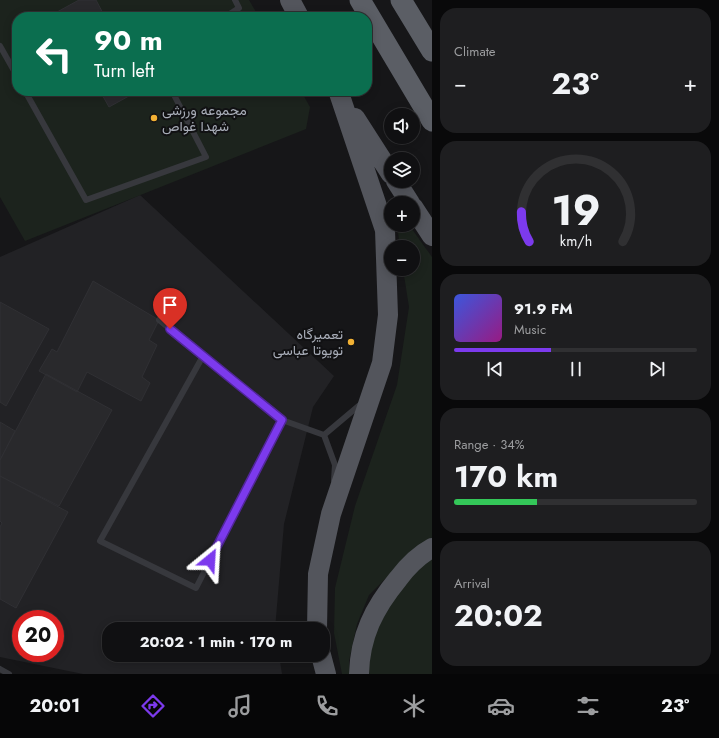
<!DOCTYPE html>
<meta charset="utf-8">
<style>
:root{--surface:#101012;--page:#1e1e20;--text:#f1f3f6;--muted:#9c9d9f;--line:#303032;--accent:#7c3aed}
body{margin:0;font-family:Jost,Vazirmatn,sans-serif;background:var(--page);color:var(--text);height:100vh;display:flex;flex-direction:column;font-size:15px;white-space:nowrap}
*{box-sizing:border-box;margin:0}
p{font-size:13px;color:var(--muted)}
.icon{flex:none;width:22px;height:22px;fill:none;stroke:currentColor;stroke-width:2;stroke-linecap:round;stroke-linejoin:round}
.map{position:relative;flex:1;overflow:hidden}
.drawer{display:flex;flex-direction:column;gap:8px;padding:8px;background:#09090a;width:287px}
.drawer>*{flex:none}
.banner{position:absolute;left:12px;top:12px;width:360px;height:84px;border-radius:16px;box-shadow:0 2px 10px #0003,0 0 0 1px var(--line);background:#0b6e4f;color:#fff;overflow:hidden}
.controls{position:absolute;left:384px;top:108px;display:grid;gap:8px}
.controls a{display:grid;place-items:center;width:36px;height:36px;border-radius:50%;background:var(--surface);box-shadow:0 2px 10px #0003,0 0 0 1px var(--line);font-size:20px}
.speed{position:absolute;left:12px;top:610px;display:flex;gap:8px;font-size:20px;font-weight:700;text-align:center}
.speed>*{display:grid;place-content:center;width:52px;height:52px;border-radius:50%;background:var(--surface);box-shadow:0 2px 10px #0003,0 0 0 1px var(--line);line-height:1}
.speed .limit{border:6px solid #d22;background:#fff;color:#111}
.pin{position:absolute;display:grid;place-items:center;width:34px;height:34px;color:#fff;margin:-41px -17px;border-radius:50% 50% 50% 0;rotate:-45deg;box-shadow:0 0 4px #0007}
.pin .icon{rotate:45deg}
.me{position:absolute;width:44px;margin:-22px;rotate:27deg;stroke-linejoin:round;filter:drop-shadow(0 0 3px #0008)}
.turn{display:flex;align-items:center;gap:14px;height:84px;padding:0 16px;font-size:18px}
.turn .icon{width:52px;height:52px;stroke-width:2.5}
.turn b{display:block;font-size:28px;line-height:34px}
.big{font-size:30px;font-weight:700;line-height:1.1}
.drawer .widget{flex:1;display:flex;flex-direction:column;justify-content:center;gap:6px;min-width:0;padding:0 14px;border-radius:16px;background:var(--page)}
.drawer .dial{align-items:center;gap:0}
.dial svg{height:104px;overflow:visible;fill:none;stroke:var(--line);stroke-width:7;stroke-linecap:round;text-anchor:middle}
.dial text{fill:var(--text);stroke:none}
.song{display:flex;align-items:center;gap:12px}
.cover{width:48px;height:48px;border-radius:6px;background:linear-gradient(135deg,hsl(230 70% 55%),hsl(310 70% 35%))}
.played{height:4px;border-radius:2px;background:linear-gradient(90deg,var(--accent) 40%,var(--line) 40%)}
.keys{display:flex;justify-content:space-around;direction:ltr}
.heat{display:flex;justify-content:space-between;align-items:center;font-size:22px;direction:ltr}
.charge{height:6px;border-radius:3px;background:linear-gradient(90deg,#34c759 34%,var(--line) 0)}
.trip{position:absolute;left:102px;top:622px;width:228px;height:40px;border-radius:16px;background:var(--surface);box-shadow:0 2px 10px #0003,0 0 0 1px var(--line);font-weight:700;line-height:40px;text-align:center}
.menu{display:flex;height:64px;justify-content:space-around;align-items:center;background:#060607;color:var(--muted)}
.menu .icon{width:28px;height:28px}
.menu .on{color:var(--accent)}
.menu b{font-size:18px;color:var(--text)}
main{display:flex;flex:1;min-height:0}
.map>svg:first-child{display:block}
</style>
<main>
<div class="map">
<svg width="432" height="674" viewBox="0 0 432 674">
<rect width="100%" height="100%" fill="#161618"/>
<path fill="#222225" fill-rule="evenodd" d="M140,195L334,376L313,407L284,524L275,629H109V655H279L282,674H83L0,657V257ZM21,619H55V653H21Z"/>
<path fill="#1c231d" d="M0,0H249L259,17H17V91H301L310,107L306,129L25,241L0,197Z
M397,225H409L432,257V541L394,570L369,595L357,624L349,661L350,674H342L334,633L335,588L355,506L397,385L409,307L403,269H413V247H400Z
M432,557V674H366L372,641L381,619L405,582Z"/>
<path fill="#29292c" stroke="#303034" d="M79,0H96L105,17H59L57,12Z
M100,91H138L109,107Z
M93,281L159,320L149,340L157,345L142,377L150,383L141,401L87,372L77,392L39,371L52,349L57,352Z
M0,302L49,329L6,406L0,402Z
M46,374L112,410L59,506L0,476V460Z
M0,422L15,431L0,460Z
M0,476L68,512L16,608L0,599V527L2,523L0,521Z"/>
<g fill="none" stroke-linecap="round" stroke-linejoin="round">
<path stroke="#37383d" stroke-width="6" d="M225,17L239,8L235,0
M0,46L17,76
M25,91L86,200L206,157L172,91
M159,320L282,420L324,435L362,403
M203,356L100,541L196,588L282,420
M324,435L335,465L334,480
M0,669L9,674"/>
<path stroke="#53555c" stroke-width="20" d="M290,0L299,17
M355,118L391,174
M396,181L410,203
M413,207L432,236
M317,629L318,574L331,514L382,363L388,315L385,230L339,93
M321,655L326,674
M359,674C360,636 374,608 398,579C407,567 419,555 432,548"/>
<path stroke="#5b5e65" stroke-width="21" d="M360,0L432,121
M401,0L432,51"/>
</g>
<g fill="none" stroke-linecap="round" stroke-linejoin="round">
<g stroke="#51269a" stroke-width="10">
<path id="route" d="M170,329L282,420L210,560"/>
</g>
<use href="#route" stroke="#7c3aed" stroke-width="7"/>
</g>
<g fill="#f2b134" stroke="#111113" stroke-width="1.5">
<circle cx="154" cy="118" r="4"/>
<circle cx="351" cy="342" r="4"/>
</g>
<g text-anchor="middle" dominant-baseline="central" stroke-width="4" stroke-linejoin="round" paint-order="stroke">
<g font-size="14" fill="#a8adb8" stroke="#111113" text-anchor="start">
<text x="162" y="110">مجموعه ورزشی<tspan x="162" dy="16">شهدا غواص</tspan></text>
<text x="343" y="334" text-anchor="end">تعمیرگاه<tspan x="343" dy="16">تویوتا عباسی</tspan></text>
</g>
</g>
</svg>
<div class="controls">
<a><svg class="icon" aria-label="sound" viewBox="0 0 24 24"><path d="M4 9h4l5-4v14l-5-4H4zM17 9q2 3 0 6"/></svg></a>
<a><svg class="icon" aria-label="layers" viewBox="0 0 24 24"><path d="M12 4l9 5-9 5-9-5zM3 14l9 5 9-5"/></svg></a>
<a>+</a>
<a>−</a>
</div>
<div class="speed"><div class="limit">20</div></div>
<div class="pin" style="left:170px;top:329px;background:#d93025"><svg class="icon" aria-label="arrive" viewBox="0 0 24 24"><path d="M6 21V4h12l-3 4 3 4H6"/></svg></div>
<svg class="me" style="left:210px;top:560px" viewBox="-20 -20 40 40"><path d="M0-17L14 15 0 8-14 15z" fill="#7c3aed" stroke="#fff" stroke-width="4"/></svg>
<div class="trip">20:02 · 1 min · 170 m</div>
<div class="banner">
<div class="turn"><svg class="icon" aria-label="left" viewBox="0 0 24 24"><path d="M17 20v-9H6M10 6l-5 5 5 5"/></svg><div><b>90 m</b>Turn left</div></div>
</div>
</div>
<section class="drawer">
<div class="widget"><p>Climate</p>
<div class="heat"><a>−</a><b class="big">23°</b><a>+</a></div>
</div>
<div class="widget dial"><svg viewBox="0 0 100 80">
<path d="M14 69A42 42 0 1 1 86 69"/>
<path d="M14 69A42 42 0 0 1 8 46" stroke="#7c3aed"/>
<text x="50" y="56" font-size="32" font-weight="700">19</text>
<text x="50" y="72" font-size="11">km/h</text>
</svg></div>
<div class="widget">
<div class="song"><i class="cover"></i><div><b>91.9 FM</b><p>Music</p></div></div>
<div class="played"></div>
<div class="keys"><svg class="icon" aria-label="previous" viewBox="0 0 24 24"><path d="M18 5L8 12l10 7zM5 5v14"/></svg><svg class="icon" aria-label="pause" viewBox="0 0 24 24"><path d="M8 5v14M16 5v14"/></svg><svg class="icon" aria-label="next" viewBox="0 0 24 24"><path d="M6 5l10 7-10 7zM19 5v14"/></svg></div>
</div>
<div class="widget"><p>Range · 34%</p><b class="big">170 km</b><div class="charge"></div></div>
<div class="widget"><p>Arrival</p><b class="big">20:02</b></div>
</section>
</main>
<nav class="menu">
<b>20:01</b>
<svg class="icon on" aria-label="directions" viewBox="0 0 24 24"><path d="M12 3l9 9-9 9-9-9zM9 14v-3h6M13 9l2 2-2 2"/></svg>
<svg class="icon" aria-label="music" viewBox="0 0 24 24"><path d="M9 18V5l10-2v13"/><circle cx="6" cy="18" r="3"/><circle cx="16" cy="16" r="3"/></svg>
<svg class="icon" aria-label="phone" viewBox="0 0 24 24"><path d="M5 4h4l2 5-3 2q2 4 5 5l2-3 5 2v4C11 20 4 13 5 4z"/></svg>
<svg class="icon" aria-label="climate" viewBox="0 0 24 24"><path d="M12 3v18M4 7l16 10M4 17L20 7"/></svg>
<svg class="icon" aria-label="car" viewBox="0 0 24 24"><path d="M5 17H2v-5l4-1 3-4h7l3 4 3 1v5h-3M9 17h6M6 11h13"/><circle cx="7" cy="17" r="2"/><circle cx="17" cy="17" r="2"/></svg>
<svg class="icon" aria-label="filters" viewBox="0 0 24 24"><path d="M4 7h16M4 17h16"/><circle cx="9" cy="7" r="2"/><circle cx="15" cy="17" r="2"/></svg>
<b>23°</b>
</nav>
